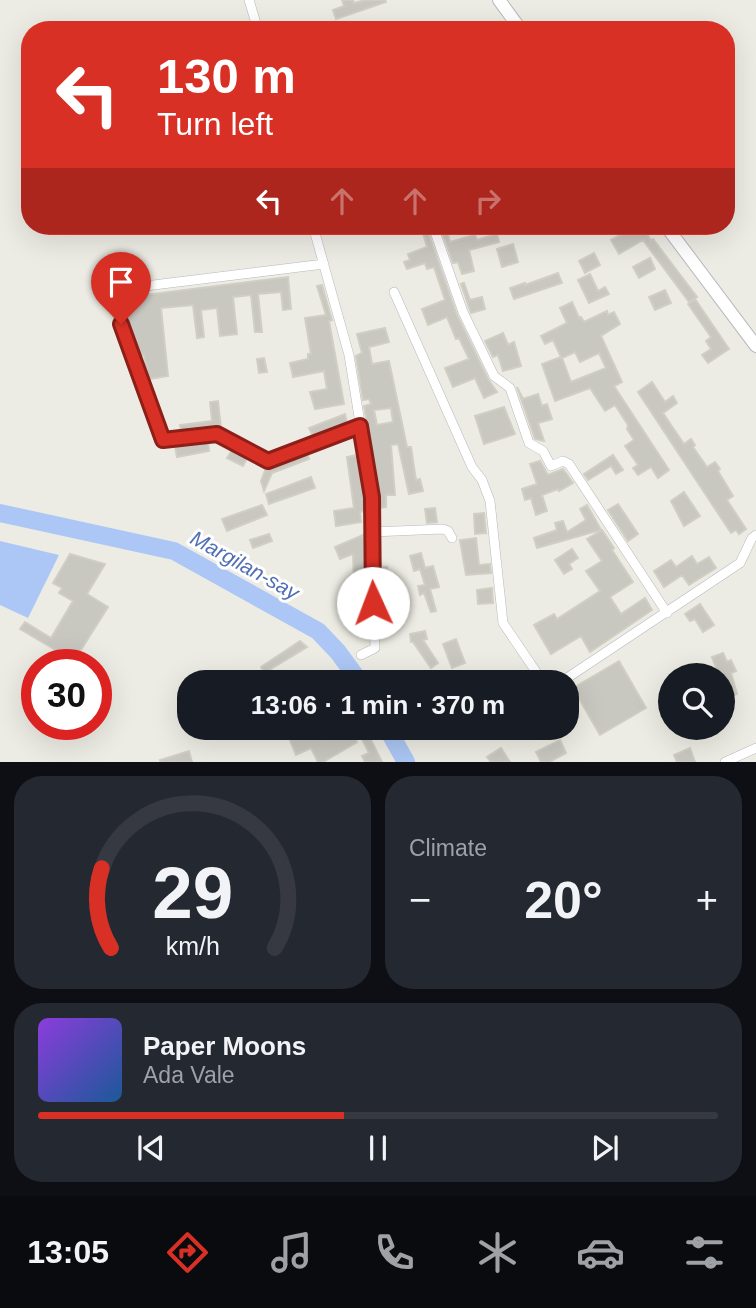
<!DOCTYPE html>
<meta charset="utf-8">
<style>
:root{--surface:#171b24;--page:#242831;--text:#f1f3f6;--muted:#9ea1a6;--line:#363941;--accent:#d93025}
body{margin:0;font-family:Arial,sans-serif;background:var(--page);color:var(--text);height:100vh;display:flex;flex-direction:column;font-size:26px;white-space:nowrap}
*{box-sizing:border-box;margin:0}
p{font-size:23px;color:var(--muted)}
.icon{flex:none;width:38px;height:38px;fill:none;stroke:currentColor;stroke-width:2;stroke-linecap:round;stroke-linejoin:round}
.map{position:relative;height:762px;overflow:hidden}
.drawer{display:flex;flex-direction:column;gap:14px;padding:14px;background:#0d0f14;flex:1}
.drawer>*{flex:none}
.top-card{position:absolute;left:21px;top:21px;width:714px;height:214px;border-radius:28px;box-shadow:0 7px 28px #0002;background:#d93025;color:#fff;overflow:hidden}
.controls{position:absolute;left:658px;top:663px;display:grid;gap:14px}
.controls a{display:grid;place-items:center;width:77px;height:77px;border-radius:50%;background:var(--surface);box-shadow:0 7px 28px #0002;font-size:35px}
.speed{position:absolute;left:21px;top:649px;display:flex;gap:14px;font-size:35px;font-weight:700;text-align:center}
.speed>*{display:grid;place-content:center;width:91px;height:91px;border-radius:50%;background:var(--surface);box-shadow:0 7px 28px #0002;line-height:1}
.speed .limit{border:10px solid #d22;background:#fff;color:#111}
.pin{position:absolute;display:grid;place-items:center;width:60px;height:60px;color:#fff;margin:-72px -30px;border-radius:50% 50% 50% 0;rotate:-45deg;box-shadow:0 0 7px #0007}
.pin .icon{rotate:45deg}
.me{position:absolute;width:77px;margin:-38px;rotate:358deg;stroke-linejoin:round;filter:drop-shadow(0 0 5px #0008)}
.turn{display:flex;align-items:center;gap:24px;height:147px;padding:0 21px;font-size:32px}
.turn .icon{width:91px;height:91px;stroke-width:2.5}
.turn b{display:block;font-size:49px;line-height:60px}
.lanes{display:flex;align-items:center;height:66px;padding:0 21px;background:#0003;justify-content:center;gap:35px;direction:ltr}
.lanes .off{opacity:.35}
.big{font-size:52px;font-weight:700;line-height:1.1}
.drawer .card{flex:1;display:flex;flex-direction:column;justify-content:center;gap:10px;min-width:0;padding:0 24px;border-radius:28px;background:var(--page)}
.drawer .dial{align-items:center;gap:0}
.dial svg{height:182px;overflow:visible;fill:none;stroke:var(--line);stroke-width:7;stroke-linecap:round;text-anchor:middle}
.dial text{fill:var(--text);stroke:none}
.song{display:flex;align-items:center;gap:21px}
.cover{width:84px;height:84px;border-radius:10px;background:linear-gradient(135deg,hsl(270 70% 55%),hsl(210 70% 35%))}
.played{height:7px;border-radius:4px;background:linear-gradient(90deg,var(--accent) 45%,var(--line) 45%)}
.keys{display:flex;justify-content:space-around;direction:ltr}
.heat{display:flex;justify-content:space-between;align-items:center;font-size:38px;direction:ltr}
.drawer .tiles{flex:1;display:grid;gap:14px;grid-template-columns:1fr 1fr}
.card:last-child{grid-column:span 2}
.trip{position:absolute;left:177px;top:670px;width:402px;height:70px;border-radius:28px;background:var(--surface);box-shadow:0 7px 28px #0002;font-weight:700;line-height:70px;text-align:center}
.dock{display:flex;height:112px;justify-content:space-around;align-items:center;background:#090b0e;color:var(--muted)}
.dock .icon{width:49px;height:49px}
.dock .on{color:var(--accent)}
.dock b{font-size:32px;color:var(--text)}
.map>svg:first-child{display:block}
</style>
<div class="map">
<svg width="756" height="762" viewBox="0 0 756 762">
<rect width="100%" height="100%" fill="#edece4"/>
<path fill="#acc7f5" d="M0,541L59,555L28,618L0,605Z"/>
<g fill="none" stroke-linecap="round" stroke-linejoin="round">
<path stroke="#acc7f5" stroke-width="18" d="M0,513L174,551L318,631L338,652L360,682
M387,728L406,762"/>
</g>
<path fill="#c8c7c0" stroke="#d1cfc3" stroke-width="2" fill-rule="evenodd" d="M342,0H353L354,3L365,0H385L386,2L336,19L333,10L344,6Z
M421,226H426L457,315L488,379L497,392L484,398L475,378L453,387L445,368L469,359L459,338L456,339L447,317L428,325L422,309L445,300L434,267L427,269L425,263L407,269L404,262L410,260L408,254L427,247Z
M440,226H446L450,242L475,235L477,240L497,234L499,242L469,250L474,271L462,274L458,262L453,263Z
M637,226H643L651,241L653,239L697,297L689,302L643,240L619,254L611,240Z
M513,244L518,262L502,267L497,249Z
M594,253L600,265L585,273L579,261Z
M650,258L655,269L639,278L633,267Z
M558,273L562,283L514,299L510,288L525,283V285Z
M590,274L598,291L605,287L609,294L589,303L578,280Z
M288,277L291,309L283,310L281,292L258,294L262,332H255L251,295L233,297L237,334L220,336L217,308L201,310L204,337L197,338L193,305L161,308L168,376L149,379L144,355H140L120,298Z
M464,283L470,300L482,297L485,309L471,313L461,284Z
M322,285L332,320L329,321L344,404L315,409L310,392L327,389L324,371L293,377L290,363L308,359V354H311L305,318L326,315L317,286Z
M665,290L671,303L655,310L649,297Z
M695,299L729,349L708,363L702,355L711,349L706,341L711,337L688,304Z
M572,302L579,318L581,317L584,322L607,311L608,315L614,312L620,324L601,336L622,382L614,386L669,470L658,478L651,467L638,475L633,468L638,465L625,446L634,440L627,429L628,425L615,405L605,411L590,388L555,401L542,364L561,357L553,340L545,344L541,336L567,323L560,308ZM575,352L580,362L599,353L606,368L571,382L562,358Z
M385,328L389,342L369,347L372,364L389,361L407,447H411L416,480L420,479L423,491L409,494L398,444L391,445L395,495H386V507L379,508L376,472L364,406L371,404L369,399L363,400L356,356L362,353L357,334ZM391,408L393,422L377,425L374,410Z
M503,333L508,345L514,342L521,366L503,371L498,355L493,357L485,341Z
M264,358L267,372L259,373L257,359Z
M652,382L665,402L673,396L677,403L663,413L684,444L691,439L695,445L693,447L707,467L715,462L720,469L718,471L733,496L727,500L746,529L739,534L736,530L731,533L638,392Z
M517,387L523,399L538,394L542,406L547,404L552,419L538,423L544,441L535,439Z
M218,401L221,428L181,431L180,425L212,421L210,402Z
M504,407L515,434L484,444L475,416Z
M345,414L347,423L338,425V427L313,436L309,428Z
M208,442L209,451L177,457L175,446Z
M232,450L247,458L243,466L227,458Z
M307,454L309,459L272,473L264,491L261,481L266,468Z
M357,455L365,498V511L360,512L361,522L336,526L334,511L354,508L347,457Z
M613,455L623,470L616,474L611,466L588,480L584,474Z
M540,461L548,475L563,469L573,483L559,491L558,489L542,495L547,511L536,515L531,498L525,500L522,489L537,484L530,464Z
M311,477L315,488L269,504L266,494Z
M684,492L700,516L684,526L671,501Z
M618,504L638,534L628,541L608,510Z
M262,505L267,515L227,531L222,519Z
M587,505L601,530L537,548L534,538L557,530L555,523L563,521L567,532L586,520L580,509Z
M435,508L437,522L427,523L425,509Z
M484,513L486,533L475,534L474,514Z
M602,530L614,548L612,550L633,582L610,597L621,614L645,598L652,610L590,652L581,636L551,654L534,625L554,614L557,619L600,591L586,571L602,561L587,539Z
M269,534L272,541L253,548L250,540Z
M363,535L367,580H354L353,554L340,559L335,547Z
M476,538L479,565L490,564L491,573L466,575L460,540Z
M572,549L578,558L569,564L572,569L564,574L555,560Z
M421,553L425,568L433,566L439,587L430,589L436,611L431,612L424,593L420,595L418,586L425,585L420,569L414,571L410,556Z
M70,554L105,564L87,594L108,607L74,661L20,629L25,622L51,638L73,601L59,593L62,588L53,583Z
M692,556L697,564L709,557L716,568L689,585L682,575L664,587L654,571L671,560L676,567Z
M387,567L390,596L382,598L380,568Z
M492,588L493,603L478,604L477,590Z
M700,604L714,625L703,632L695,619L690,621L685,614Z
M425,631L427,639L423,640L438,663L431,668L413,642H411L410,634Z
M456,639L465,663L452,668L443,644Z
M300,641L307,647L264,673L261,667Z
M723,653L727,662L731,660L736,671L731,673L737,694L729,697L723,683V676H719L712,657Z
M619,661L646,708L600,735L573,688Z
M305,728H324L328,739L342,732L340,728H350L357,742L323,762H318L311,748L296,755L288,735Z
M369,736L382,762H365L362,756L369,753L362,739Z
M560,740L566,753L549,762H541L536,752Z
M501,748L510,762H491L487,757Z
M690,748L695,762H677L674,755Z
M189,751L192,762H161L160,760Z"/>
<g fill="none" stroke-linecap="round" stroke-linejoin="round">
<g stroke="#b6b8bc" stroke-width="10">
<path id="minor" d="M249,0L258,30
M313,226L349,355L372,497L375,648L361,655
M433,226L463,312L494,376L510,388L529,443L543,451L551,466L563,461L569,464L667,613
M324,264L121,289L114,293L112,300L164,440L217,434L268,461L360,426
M394,292L472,467L482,480L490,501L503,623L543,682
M372,532L443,529L448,531L452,538
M561,682L740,563L752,538L756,535
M725,762L756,748"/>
</g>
<g stroke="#b7b9be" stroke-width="14">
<path id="secondary" d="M499,0L521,30
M666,226L756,346"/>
</g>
<use href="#minor" stroke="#fff" stroke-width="9"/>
<use href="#secondary" stroke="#fff" stroke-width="12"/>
</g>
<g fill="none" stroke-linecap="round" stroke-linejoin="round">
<g stroke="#8d1f18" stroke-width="18">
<path id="route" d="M121,324L163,440L217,434L268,461L360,426L372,497L373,603"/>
</g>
<use href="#route" stroke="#d93025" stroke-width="12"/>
</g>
<g text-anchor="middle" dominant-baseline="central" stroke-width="6" stroke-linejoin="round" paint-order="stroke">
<g font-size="21" font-style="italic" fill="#516eb5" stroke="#fff">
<text transform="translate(245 565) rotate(29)">Margilan-say</text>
</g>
</g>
</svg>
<div class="controls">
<a><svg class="icon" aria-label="search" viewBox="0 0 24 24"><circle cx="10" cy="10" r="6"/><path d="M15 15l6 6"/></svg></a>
</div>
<div class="speed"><div class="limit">30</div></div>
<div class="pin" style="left:121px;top:324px;background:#d93025"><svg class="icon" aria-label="arrive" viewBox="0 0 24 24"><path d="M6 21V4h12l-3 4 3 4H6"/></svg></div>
<svg class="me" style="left:373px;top:603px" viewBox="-20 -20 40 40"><circle r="19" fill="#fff"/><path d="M0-13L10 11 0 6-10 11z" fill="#d93025"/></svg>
<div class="trip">13:06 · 1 min · 370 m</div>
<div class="top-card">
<div class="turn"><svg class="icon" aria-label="left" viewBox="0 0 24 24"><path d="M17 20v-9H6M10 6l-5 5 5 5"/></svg><div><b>130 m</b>Turn left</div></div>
<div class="lanes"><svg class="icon" aria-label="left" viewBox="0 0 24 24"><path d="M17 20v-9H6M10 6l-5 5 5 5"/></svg><svg class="icon off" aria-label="ahead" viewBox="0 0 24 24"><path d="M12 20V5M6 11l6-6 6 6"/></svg><svg class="icon off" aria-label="ahead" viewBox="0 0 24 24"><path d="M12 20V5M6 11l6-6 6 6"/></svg><svg class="icon off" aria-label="right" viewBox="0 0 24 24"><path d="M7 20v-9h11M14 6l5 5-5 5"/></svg></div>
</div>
</div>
<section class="drawer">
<div class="tiles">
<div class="card dial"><svg viewBox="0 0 100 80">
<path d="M14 69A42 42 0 1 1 86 69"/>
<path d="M14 69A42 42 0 0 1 10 34" stroke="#d93025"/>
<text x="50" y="56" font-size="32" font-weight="700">29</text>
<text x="50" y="72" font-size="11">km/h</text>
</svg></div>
<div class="card"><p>Climate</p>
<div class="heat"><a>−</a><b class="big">20°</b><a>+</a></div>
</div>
<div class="card">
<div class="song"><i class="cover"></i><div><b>Paper Moons</b><p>Ada Vale</p></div></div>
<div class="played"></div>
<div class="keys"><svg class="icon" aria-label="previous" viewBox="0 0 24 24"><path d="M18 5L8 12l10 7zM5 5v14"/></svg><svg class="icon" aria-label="pause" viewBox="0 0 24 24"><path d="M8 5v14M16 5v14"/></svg><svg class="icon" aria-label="next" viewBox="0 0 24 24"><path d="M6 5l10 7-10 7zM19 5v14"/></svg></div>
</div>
</div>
</section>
<nav class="dock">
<b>13:05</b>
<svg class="icon on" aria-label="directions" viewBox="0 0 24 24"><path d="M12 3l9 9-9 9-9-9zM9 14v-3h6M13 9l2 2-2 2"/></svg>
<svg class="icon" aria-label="music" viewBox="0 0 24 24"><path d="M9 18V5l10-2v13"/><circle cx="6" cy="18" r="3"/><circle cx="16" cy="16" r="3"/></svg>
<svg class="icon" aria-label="phone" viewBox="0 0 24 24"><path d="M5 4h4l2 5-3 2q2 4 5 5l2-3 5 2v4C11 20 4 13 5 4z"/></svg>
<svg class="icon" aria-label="climate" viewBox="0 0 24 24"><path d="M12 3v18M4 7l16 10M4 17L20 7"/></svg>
<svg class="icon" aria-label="car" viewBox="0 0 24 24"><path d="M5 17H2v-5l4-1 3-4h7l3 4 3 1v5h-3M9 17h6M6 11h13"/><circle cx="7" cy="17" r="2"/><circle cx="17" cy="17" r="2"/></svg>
<svg class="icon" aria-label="filters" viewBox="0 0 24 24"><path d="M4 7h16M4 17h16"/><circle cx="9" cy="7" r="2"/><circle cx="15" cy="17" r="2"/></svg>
</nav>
